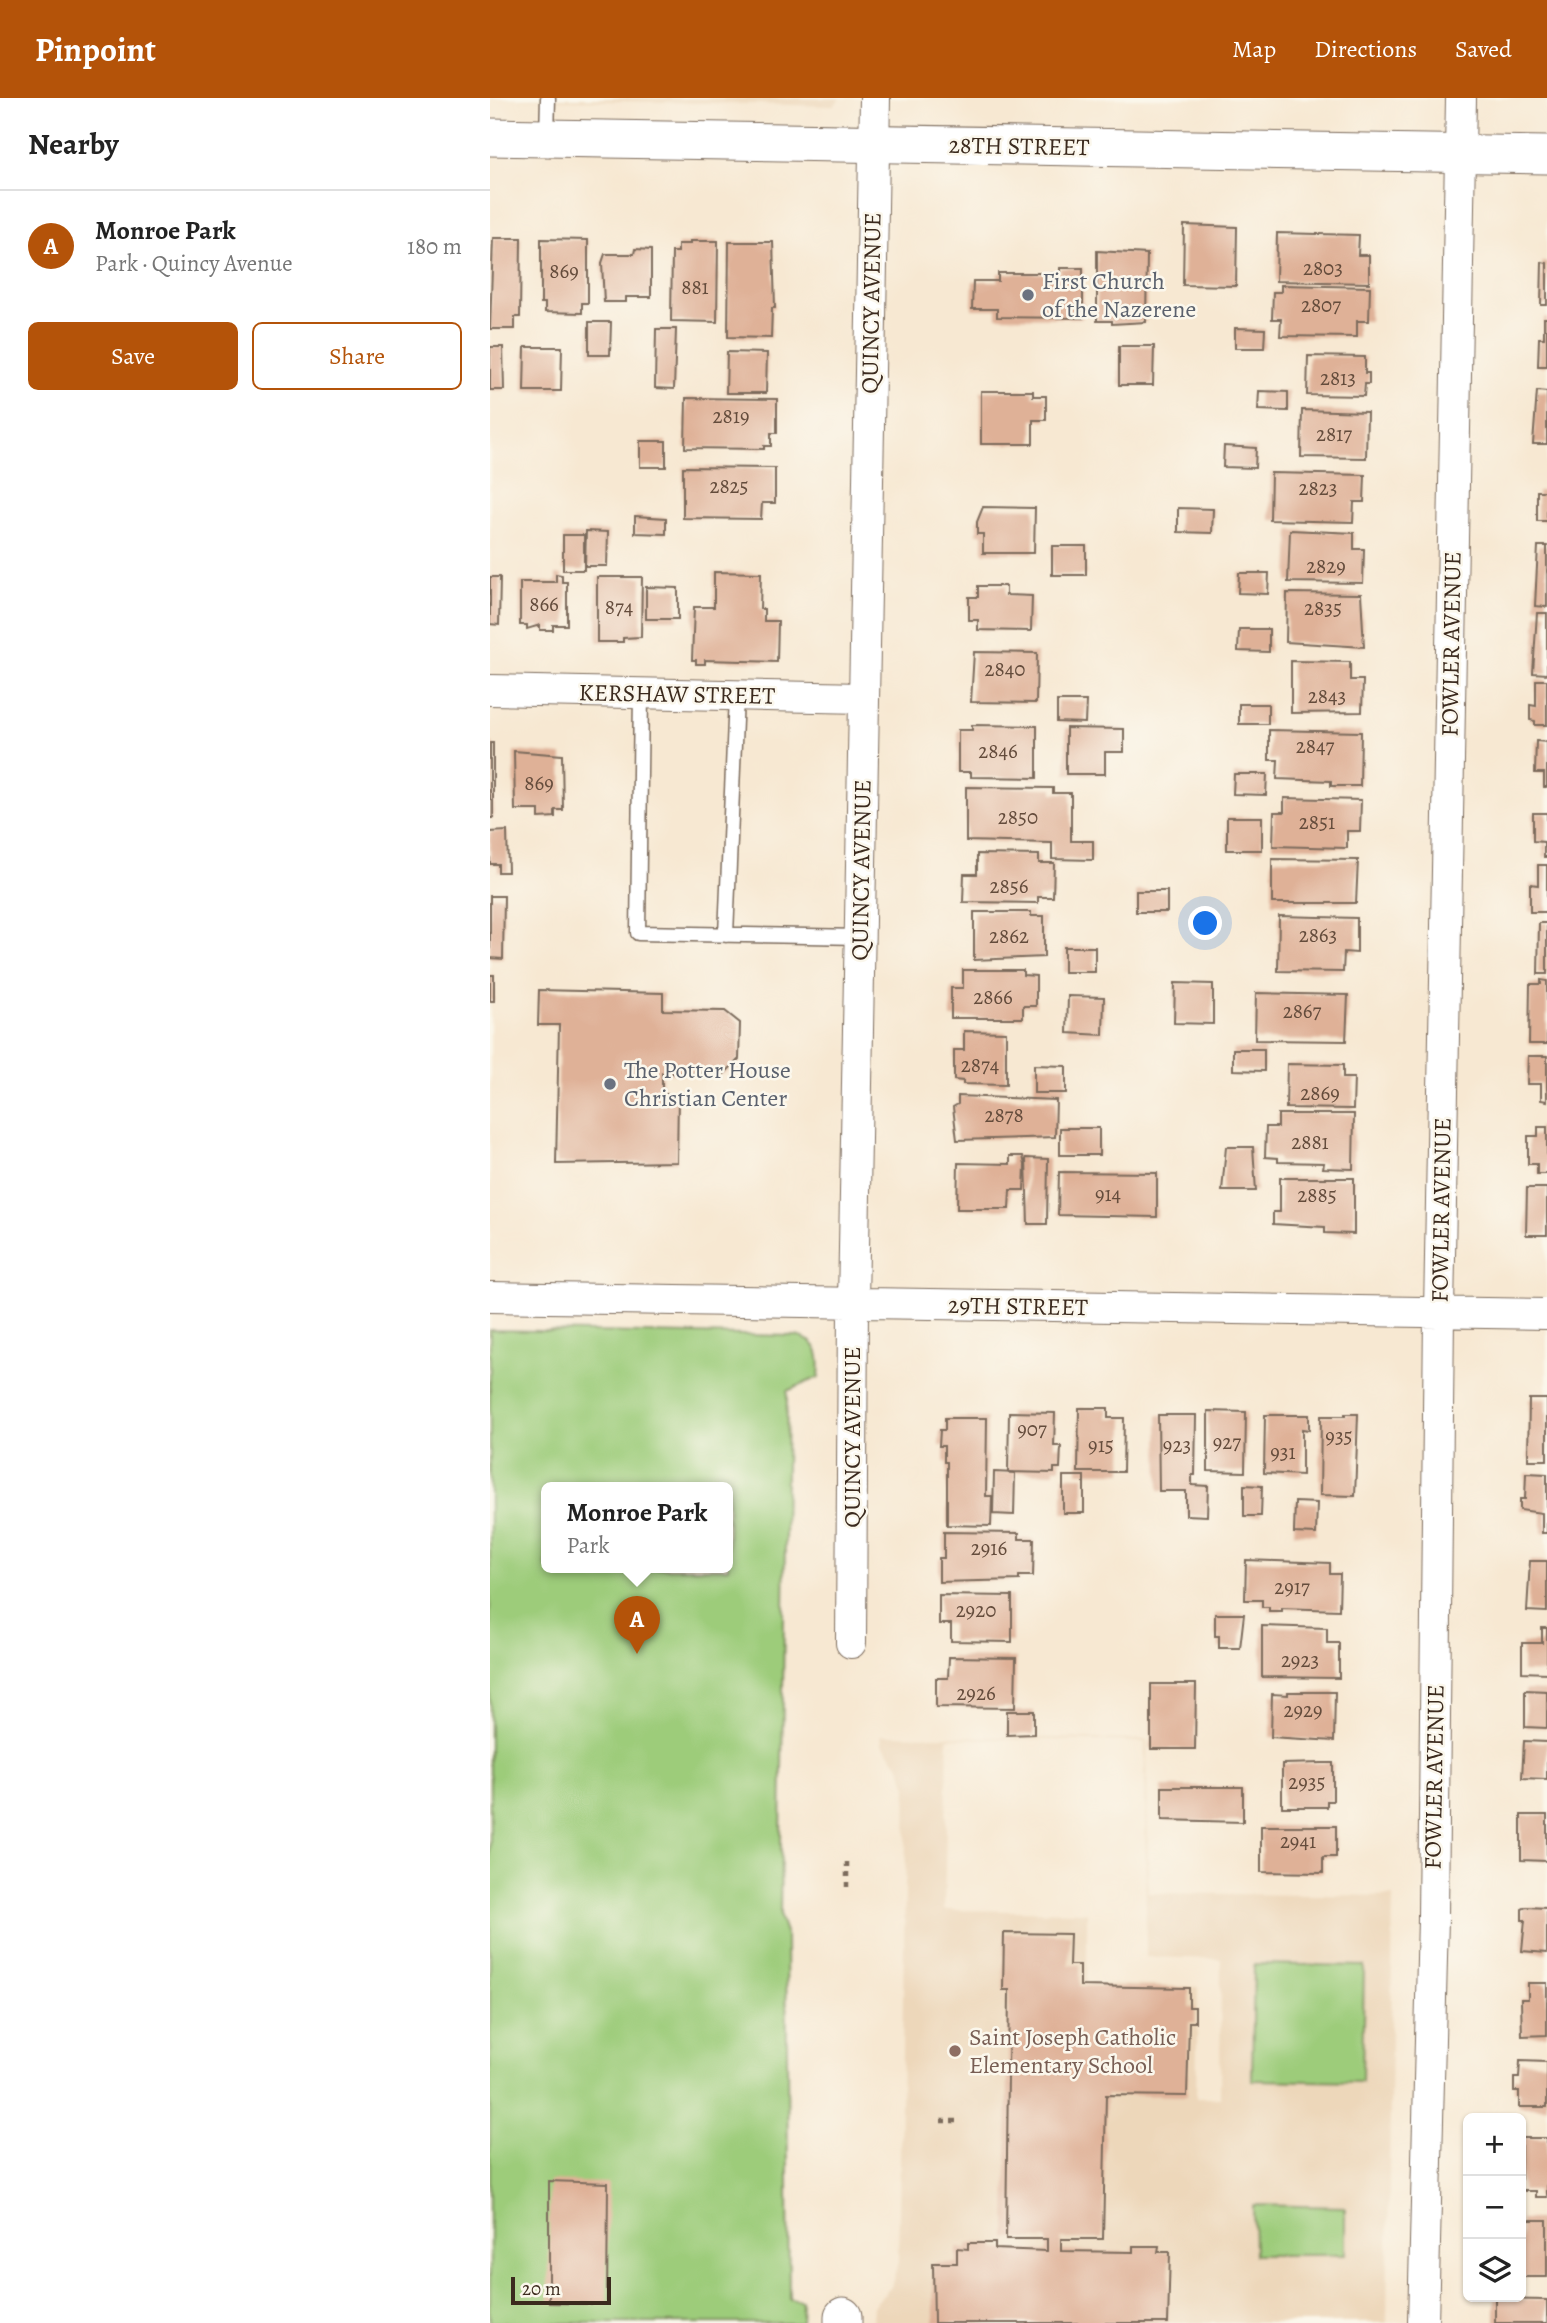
<!DOCTYPE html>
<meta charset="utf-8">
<style>
:root{--surface:#fff;--page:#f6f6f6;--text:#222;--muted:#767676;--line:#e0e0e0;--accent:#b45309}
body{margin:0;font-family:Alegreya,serif;background:var(--page);color:var(--text)}
.controls{position:absolute;right:21px;bottom:21px;display:grid;overflow:hidden;border-radius:10px;box-shadow:0 2px 5px #0004}
.controls button{width:63px;height:63px;display:grid;place-items:center;padding:0;border:0;border-bottom:2px solid var(--line);background:var(--surface);color:var(--text);font:35px sans-serif}
.scale{position:absolute;left:21px;bottom:18px;width:100px;box-sizing:border-box;padding-left:7px;border:4px solid #3b2a1e;border-top:0;font-size:19px;line-height:24px;white-space:nowrap;color:#3b2a1e;-webkit-text-stroke:5px #fbf7ec;paint-order:stroke}
.you{position:absolute;left:716px;top:826px;width:24px;height:24px;margin:-18px;border:5px solid #fff;border-radius:50%;background:#1a73e8;box-shadow:0 0 0 10px #1a73e833}
.badge{display:grid;place-items:center;width:46px;height:46px;border-radius:50%;background:var(--accent);color:#fff;font-size:23px;font-weight:700}
.pin{position:absolute;translate:-50% -58px;filter:drop-shadow(0 2px 4px #0008)}
.pin::after{content:'';position:absolute;top:37px;width:24px;height:21px;background:inherit;clip-path:polygon(0 0,100% 0,50% 100%)}
.popup{position:absolute;left:51px;top:1384px;width:192px;height:91px;box-sizing:border-box;display:grid;place-content:center;border-radius:10px;background:var(--surface);filter:drop-shadow(0 2px 5px #0005);font-size:23px;white-space:nowrap;color:var(--muted)}
.popup b{font-size:26px;color:var(--text)}
.popup::after{content:'';position:absolute;left:50%;top:100%;margin-left:-14px;border:14px solid transparent;border-top-color:var(--surface)}
.list{margin:0;padding:0;list-style:none}
h2{display:flex;justify-content:space-between;align-items:center;height:91px;margin:0;padding:0 28px;font-size:30px}
h2 small{font-size:23px;font-weight:400;color:var(--muted)}
.list li{display:grid;grid-template-columns:46px 1fr auto;gap:21px;align-items:center;box-sizing:border-box;height:112px;padding:0 28px;border-top:2px solid var(--line)}
.list b{display:block;font-size:26px;white-space:nowrap}
.list p{margin:0;font-size:23px;white-space:nowrap;color:var(--muted)}
.list em{font-size:23px;font-style:normal;color:var(--muted)}
.actions{display:flex;gap:14px;padding:21px 28px}
.actions a{flex:1;padding:16px 0;border:2px solid var(--accent);border-radius:10px;text-align:center;font-size:24px;color:var(--accent)}
.actions .main{background:var(--accent);color:#fff}
.icon{flex:none;width:38px;height:38px;fill:none;stroke:currentColor;stroke-width:2;stroke-linecap:round;stroke-linejoin:round}
.map{position:relative;flex:none;width:1057px;height:2225px;overflow:hidden}
header{display:flex;align-items:center;gap:42px;box-sizing:border-box;height:98px;padding:0 35px;background:var(--accent);color:#fff}
header strong{font-size:33px}
nav{display:flex;gap:38px;margin-inline-start:auto;font-size:24px}
main{display:flex}
aside{flex:1;background:var(--surface)}
.map>svg:first-child{display:block}
.built{fill:#edd7ba;fill-rule:evenodd}
.green{fill:#9dcc7a;stroke:#6c7b4c;stroke-width:2;fill-rule:evenodd}
.building{fill:#dfb197}
.lines{fill:none;stroke-linecap:round;stroke-linejoin:round}
.service-casing{stroke:#7d6c5d;stroke-width:17}
.minor-casing{stroke:#7d6c5d;stroke-width:32}
.tertiary-casing{stroke:#7d6c5d;stroke-width:39}
.path{stroke:#7d6c5d;stroke-width:4.5;stroke-dasharray:5 5;stroke-linecap:butt}
.service{stroke:#fff;stroke-width:14}
.minor{stroke:#fff;stroke-width:30}
.tertiary{stroke:#fff;stroke-width:37}
.worship-dot{fill:#6b7280;stroke:#fbf7ec;stroke-width:2.5}
.education-dot{fill:#8d6e63;stroke:#fbf7ec;stroke-width:2.5}
.labels{text-anchor:middle;stroke-width:5;stroke-linejoin:round;paint-order:stroke}
.number-label{font-size:21px;fill:#644c3c}
.street-label{font-size:24px;fill:#3b2a1e;stroke:#fbf7ec}
.worship-label{font-size:24px;fill:#5b616d;stroke:#fbf7ec;text-anchor:start}
.education-label{font-size:24px;fill:#785e54;stroke:#fbf7ec;text-anchor:start}
</style>
<header>
<strong>Pinpoint</strong>
<nav><a>Map</a><a>Directions</a><a>Saved</a></nav>
</header>
<main>
<aside>
<h2>Nearby<small></small></h2>
<ul class="list">
<li><span class="badge">A</span><div><b>Monroe Park</b><p>Park · Quincy Avenue</p></div><em>180 m</em></li>
</ul>
<div class="actions"><a class="main">Save</a><a>Share</a></div>
</aside>
<div class="map">
<svg width="1057" height="2225" viewBox="0 0 1057 2225">
<rect width="100%" height="100%" fill="#fbf7ec"/>
<filter id="ink" filterUnits="userSpaceOnUse"><feTurbulence type="fractalNoise" baseFrequency=".0143" numOctaves="2"/><feDisplacementMap in="SourceGraphic" scale="14" xChannelSelector="R" yChannelSelector="G"/><feConvolveMatrix kernelMatrix="1 2 1 2 8 2 1 2 1" color-interpolation-filters="sRGB"/></filter>
<filter id="wash" filterUnits="userSpaceOnUse"><feTurbulence type="fractalNoise" baseFrequency=".00686" numOctaves="4" result="noise"/><feDisplacementMap in="SourceGraphic" scale="28" xChannelSelector="R" yChannelSelector="G"/><feGaussianBlur stdDeviation="1.57" result="paint"/><feColorMatrix in="noise" values="0 0 0 0 0 0 0 0 0 0 0 0 0 0 0 0 0 1.4 0 .05"/><feComposite in="paint" operator="in"/></filter>
<g filter="url(#wash)">
<rect width="100%" height="100%" fill="#f7e8d2"/>
<path class="built" d="M0 0H350L344 8Z
M391 1637 657 1642 658 1795 903 1798 897 2225H678L668 2148H643V2154L571 2153V2141L616 1997 697 1998 699 1924H705V1909H699V1890L590 1888V1867H579V1836L514 1835 513 1892H519L557 2153 505 2151V2145H478V2151H467V2165L444 2166V2225H382L383 2208 401 2189 408 2165 417 1689 410 1668 392 1646ZM458 1640 655 1644 656 1859 731 1861 730 2000H706L708 1889 597 1886V1814L454 1812Z"/>
<path class="green" d="M0 1232 307 1238C330 1243 331 1259 329 1279L297 1293 290 1820 296 1837 299 2201 312 2203 311 2225H0ZM56 1390H238V1470H56Z
M764 1866 874 1868 872 1984 762 1982Z
M763 2107 855 2109V2157H764Z"/>
<g id="blocks">
<path class="building" d="M694 127 747 129 746 188 693 187Z
M787 135 869 137 868 157H879V185L786 183Z
M3 140H31L30 219H25V231H0Z
M51 141 98 142V205H92V215L55 214V205H51Z
M200 143H228L227 224 181 223 182 154H188V146H200Z
M239 144H283L285 210H282L281 240 238 239Z
M145 151 161 152V199H136V204H114L112 165 115 156H144Z
M607 153 657 156 656 224 622 226V223H607Z
M1052 164 1057 165V207H1051Z
M570 170H593V220L507 219V211H482L483 183H508V175H570Z
M791 187 880 189 879 223H867V239L790 238 791 221H782L783 194H791Z
M1054 220H1057V268H1048L1049 240H1054Z
M99 224H121L120 257H99Z
M745 230 775 231 774 250H745Z
M166 231H186L184 291 165 290Z
M629 248H664L663 287H629Z
M0 249H13L14 292H0Z
M35 249H72L71 293H34Z
M237 254 277 255 276 295H236Z
M818 258 875 259V275H879V286H875L874 298 817 297Z
M491 293H543V298H556V322H543V346H491Z
M769 293 798 294V313L768 312Z
M1047 293 1057 294V346H1043Z
M196 300 287 301V335H281V348H274V351L195 350Z
M812 312 877 314 876 360 811 359Z
M150 343H176V369H150Z
M734 348 766 350 765 370 733 369Z
M193 369 285 370V405H272L271 421 193 420Z
M781 375 875 377 874 404H864L863 424 780 422Z
M1047 393H1057V423H1047Z
M493 409 545 410 544 455H493V436H487V424Z
M688 410 723 411 722 435 688 434Z
M145 418 176 420V436L145 435Z
M800 432 864 435V451H874L873 485 798 484Z
M96 433 118 434 117 468H95Z
M73 437H94V472H73Z
M562 448H596V477H562Z
M1048 448H1057V509L1045 508Z
M224 474 271 475 270 511H274V523H288L287 564 215 562V566H206V562H202L204 509H224Z
M749 475H779L778 496 748 495Z
M66 476 72 477V484H77V527H63V532H50V527L37 531V527H30V484H66Z
M0 479H10L9 527 0 526Z
M107 479H152L151 539 133 540V544H107Z
M488 488H516V497L542 498 541 533 488 532V522H479V499H488Z
M156 489 188 490V521H156Z
M797 495 871 496 874 549 796 544Z
M1047 515H1057V576L1043 575Z
M749 531H779V554L748 553Z
M484 554 547 555 546 605 481 604Z
M801 563 860 564V582H873L872 614 801 615Z
M1046 582H1057V627H1045V623L1040 622V607L1046 608Z
M567 603H596L595 625 567 624Z
M749 606H778V626H749Z
M482 627 547 628V680L481 679V674H468V632H482Z
M576 630 634 631V654H615V676H576Z
M779 632 871 634 870 688H841V683L787 681 788 662H779Z
M1046 643 1057 644V689H1054V675H1045Z
M0 645H3V720H0Z
M24 653 72 657 73 712H65V719L49 720V712H25Z
M744 676H777L776 697 743 696Z
M476 689 563 690V695H581V743H603V762L562 761V745L476 743Z
M794 700 871 702 870 733H857V750L783 748 784 714H794Z
M1043 715H1057V759H1054V744L1043 743Z
M737 719H772V752H737Z
M17 733 18 774H8V766H0V734Z
M487 756 549 757V765H564L563 799H548V805L473 804 474 776H487Z
M782 761 868 762 866 805H782Z
M1048 767H1057V814H1040V786L1048 787Z
M646 793H677V814H646Z
M0 798H14L13 861 0 860Z
M484 814H541V818H554V859L484 862Z
M789 818 867 820V855L854 854 853 874 788 873Z
M1049 825H1057V876H1048Z
M574 849H605V874H574Z
M473 872H533V877L546 878V908H533V920H461V890H473Z
M0 877H4V903H0Z
M1051 882 1057 883V946H1039L1040 886H1051Z
M685 885 723 886V926L684 925Z
M49 892 173 895V912L235 913 250 925 249 961 234 976 172 975V996H188L187 1064 66 1066 69 927H48Z
M766 895 858 897 856 943 765 942Z
M578 898 614 899 613 937 577 935Z
M474 933 516 934V987L473 986V983L464 982V952H474Z
M743 951H774V973L743 972Z
M1038 958H1057V1003L1051 1002V986H1037Z
M797 966 853 967V980H864L863 1011 796 1010Z
M544 967 576 968V995H544Z
M468 998 566 1002 565 1039 467 1042 463 1009 468 1006Z
M788 1016H864L863 1071 833 1070 834 1065 788 1064V1060L775 1059 776 1029H788Z
M1048 1029H1057V1076H1047V1066H1038V1038H1048Z
M570 1030H609V1057H570Z
M736 1049H763L766 1093H732Z
M520 1058H533L535 1067 534 1092H520L519 1111H467L468 1065 520 1066Z
M536 1060 558 1061 557 1126H538Z
M569 1074 667 1075V1119L568 1117Z
M790 1080H864V1136L835 1135V1129L783 1126V1114H790Z
M1037 1090H1057V1137H1036Z
M1039 1301H1057V1362H1038Z
M589 1310H618V1320H634L633 1374H588Z
M718 1313 756 1314 755 1374 718 1373Z
M519 1314 565 1315 564 1348H571L570 1370H564V1375L518 1374Z
M855 1316H868L865 1398 830 1397 831 1318H855Z
M668 1317H706L705 1377H702V1387L718 1388 717 1418 696 1417V1393H669Z
M775 1317H819V1332L812 1331V1377L774 1375Z
M455 1320H497L496 1398H502L501 1428 457 1427V1364H454V1348H449L450 1332H455Z
M504 1374 525 1375 524 1417 503 1416Z
M1036 1375 1057 1376V1435H1052V1415L1030 1412V1401H1035Z
M573 1378H594V1415H573Z
M754 1387 772 1388 771 1418H754Z
M805 1404 827 1405 826 1436 804 1435Z
M454 1434 529 1435V1441H544L543 1478H529V1482L449 1484V1460H454Z
M756 1462 840 1465V1476H850L849 1512 792 1510V1513H779V1509H772V1502H755Z
M1040 1463H1057V1514L1037 1513Z
M449 1497 522 1498V1544L461 1543V1526H449Z
M725 1516H754L750 1550H729V1538H725Z
M772 1528 837 1530V1545H849V1580L772 1579Z
M1052 1530H1057V1575L1032 1574V1545H1052Z
M459 1559 526 1560 525 1610 446 1609V1580H458Z
M661 1586H706L705 1651H661Z
M1035 1592 1057 1593V1630L1035 1629Z
M798 1594H845L844 1643 781 1639 782 1596 798 1597Z
M517 1613H544V1636L517 1637Z
M1034 1643 1057 1644V1681L1032 1680Z
M833 1665H843V1703H837V1709H792V1666Z
M672 1689H753V1724L672 1722Z
M1031 1717H1057V1763L1031 1762Z
M771 1728H846V1759H833V1775L771 1774Z
M1036 1809 1057 1810V1855L1032 1853 1035 1822H1032V1811Z
M514 1835 580 1836 579 1867H590V1888L699 1890V1909H705V1924H699L697 1998 616 1997 613 2141H571V2153L643 2154V2148H669L668 2154H680L678 2225H444L443 2165H467V2150L478 2151V2145H505V2151L557 2153V2141H516L519 1892H513Z
M1038 1885H1057V1937L1032 1938 1031 1901H1038Z
M1030 1963 1057 1964V2009H1029V1993H1024V1980H1029Z
M1031 2040H1057V2099H1046V2093H1031Z
M59 2083 118 2085 117 2206 59 2205Z
M1031 2122H1057V2179H1031Z
M1005 2201 1057 2202V2225H1005Z"/>
</g>
</g>
<g filter="url(#ink)">
<use href="#blocks" fill-opacity="0" stroke="#7d6c5d" stroke-width="2"/>
<g class="lines">
<g class="service-casing">
<path id="service" d="M57 39 58 0
M151 595 148 835 370 839
M236 837 246 598"/>
</g>
<g class="minor-casing">
<path id="minor" d="M0 592 374 600
M0 1199 1057 1216
M361 1545 363 1205 385 0
M933 2225 943 1820 949 1214 971 0"/>
</g>
<g class="tertiary-casing">
<path id="tertiary" d="M0 39 1057 57
M353 2218V2225"/>
</g>
<path class="path" d="M357 1764V1790
M451 2023H469"/>
<use href="#service" class="service"/>
<use href="#minor" class="minor"/>
<use href="#tertiary" class="tertiary"/>
</g>
</g>
<g class="worship-dot">
<circle cx="538" cy="197" r="7"/>
<circle cx="120" cy="986" r="7"/>
</g>
<circle class="education-dot" cx="465" cy="1953" r="7"/>
<g class="labels">
<g class="number-label">
<text x="833" y="177">2803</text>
<text x="74" y="180">869</text>
<text x="205" y="196">881</text>
<text x="831" y="214">2807</text>
<text x="848" y="287">2813</text>
<text x="241" y="325">2819</text>
<text x="844" y="343">2817</text>
<text x="239" y="395">2825</text>
<text x="828" y="397">2823</text>
<text x="836" y="475">2829</text>
<text x="54" y="513">866</text>
<text x="129" y="516">874</text>
<text x="833" y="517">2835</text>
<text x="515" y="578">2840</text>
<text x="837" y="605">2843</text>
<text x="825" y="655">2847</text>
<text x="508" y="660">2846</text>
<text x="49" y="692">869</text>
<text x="528" y="726">2850</text>
<text x="827" y="731">2851</text>
<text x="519" y="795">2856</text>
<text x="828" y="844">2863</text>
<text x="519" y="845">2862</text>
<text x="503" y="906">2866</text>
<text x="812" y="920">2867</text>
<text x="490" y="974">2874</text>
<text x="830" y="1002">2869</text>
<text x="514" y="1024">2878</text>
<text x="820" y="1051">2881</text>
<text x="618" y="1103">914</text>
<text x="827" y="1104">2885</text>
<text x="542" y="1338">907</text>
<text x="849" y="1345">935</text>
<text x="737" y="1351">927</text>
<text x="611" y="1354">915</text>
<text x="687" y="1354">923</text>
<text x="793" y="1361">931</text>
<text x="499" y="1457">2916</text>
<text x="802" y="1496">2917</text>
<text x="486" y="1519">2920</text>
<text x="810" y="1569">2923</text>
<text x="486" y="1602">2926</text>
<text x="813" y="1619">2929</text>
<text x="817" y="1691">2935</text>
<text x="808" y="1750">2941</text>
</g>
<g class="street-label">
<text transform="translate(529 48) rotate(1)" y="8">28TH STREET</text>
<text transform="translate(381 205) rotate(-89)" y="8">QUINCY AVENUE</text>
<text transform="translate(961 546) rotate(-89)" y="8">FOWLER AVENUE</text>
<text transform="translate(187 596) rotate(1)" y="8">KERSHAW STREET</text>
<text transform="translate(371 772) rotate(-89)" y="8">QUINCY AVENUE</text>
<text transform="translate(951 1112) rotate(-89)" y="8">FOWLER AVENUE</text>
<text transform="translate(528 1208) rotate(1)" y="8">29TH STREET</text>
<text transform="translate(362 1339) rotate(-90)" y="8">QUINCY AVENUE</text>
<text transform="translate(944 1679) rotate(-89)" y="8">FOWLER AVENUE</text>
</g>
<g class="worship-label">
<text x="552" y="191">First Church<tspan x="552" dy="28">of the Nazerene</tspan></text>
<text x="134" y="980">The Potter House<tspan x="134" dy="28">Christian Center</tspan></text>
</g>
<g class="education-label">
<text x="479" y="1947">Saint Joseph Catholic<tspan x="479" dy="28">Elementary School</tspan></text>
</g>
</g>
</svg>
<div class="controls">
<button>+</button>
<button>−</button>
<button><svg class="icon" aria-label="layers" viewBox="0 0 24 24"><path d="M12 4l9 5-9 5-9-5zM3 14l9 5 9-5"/></svg></button>
</div>
<div class="scale">20 m</div>
<div class="you"></div>
<div class="pin badge" style="left:147px;top:1556px">A</div>
<div class="popup"><b>Monroe Park</b>Park</div>
</div>
</main>
